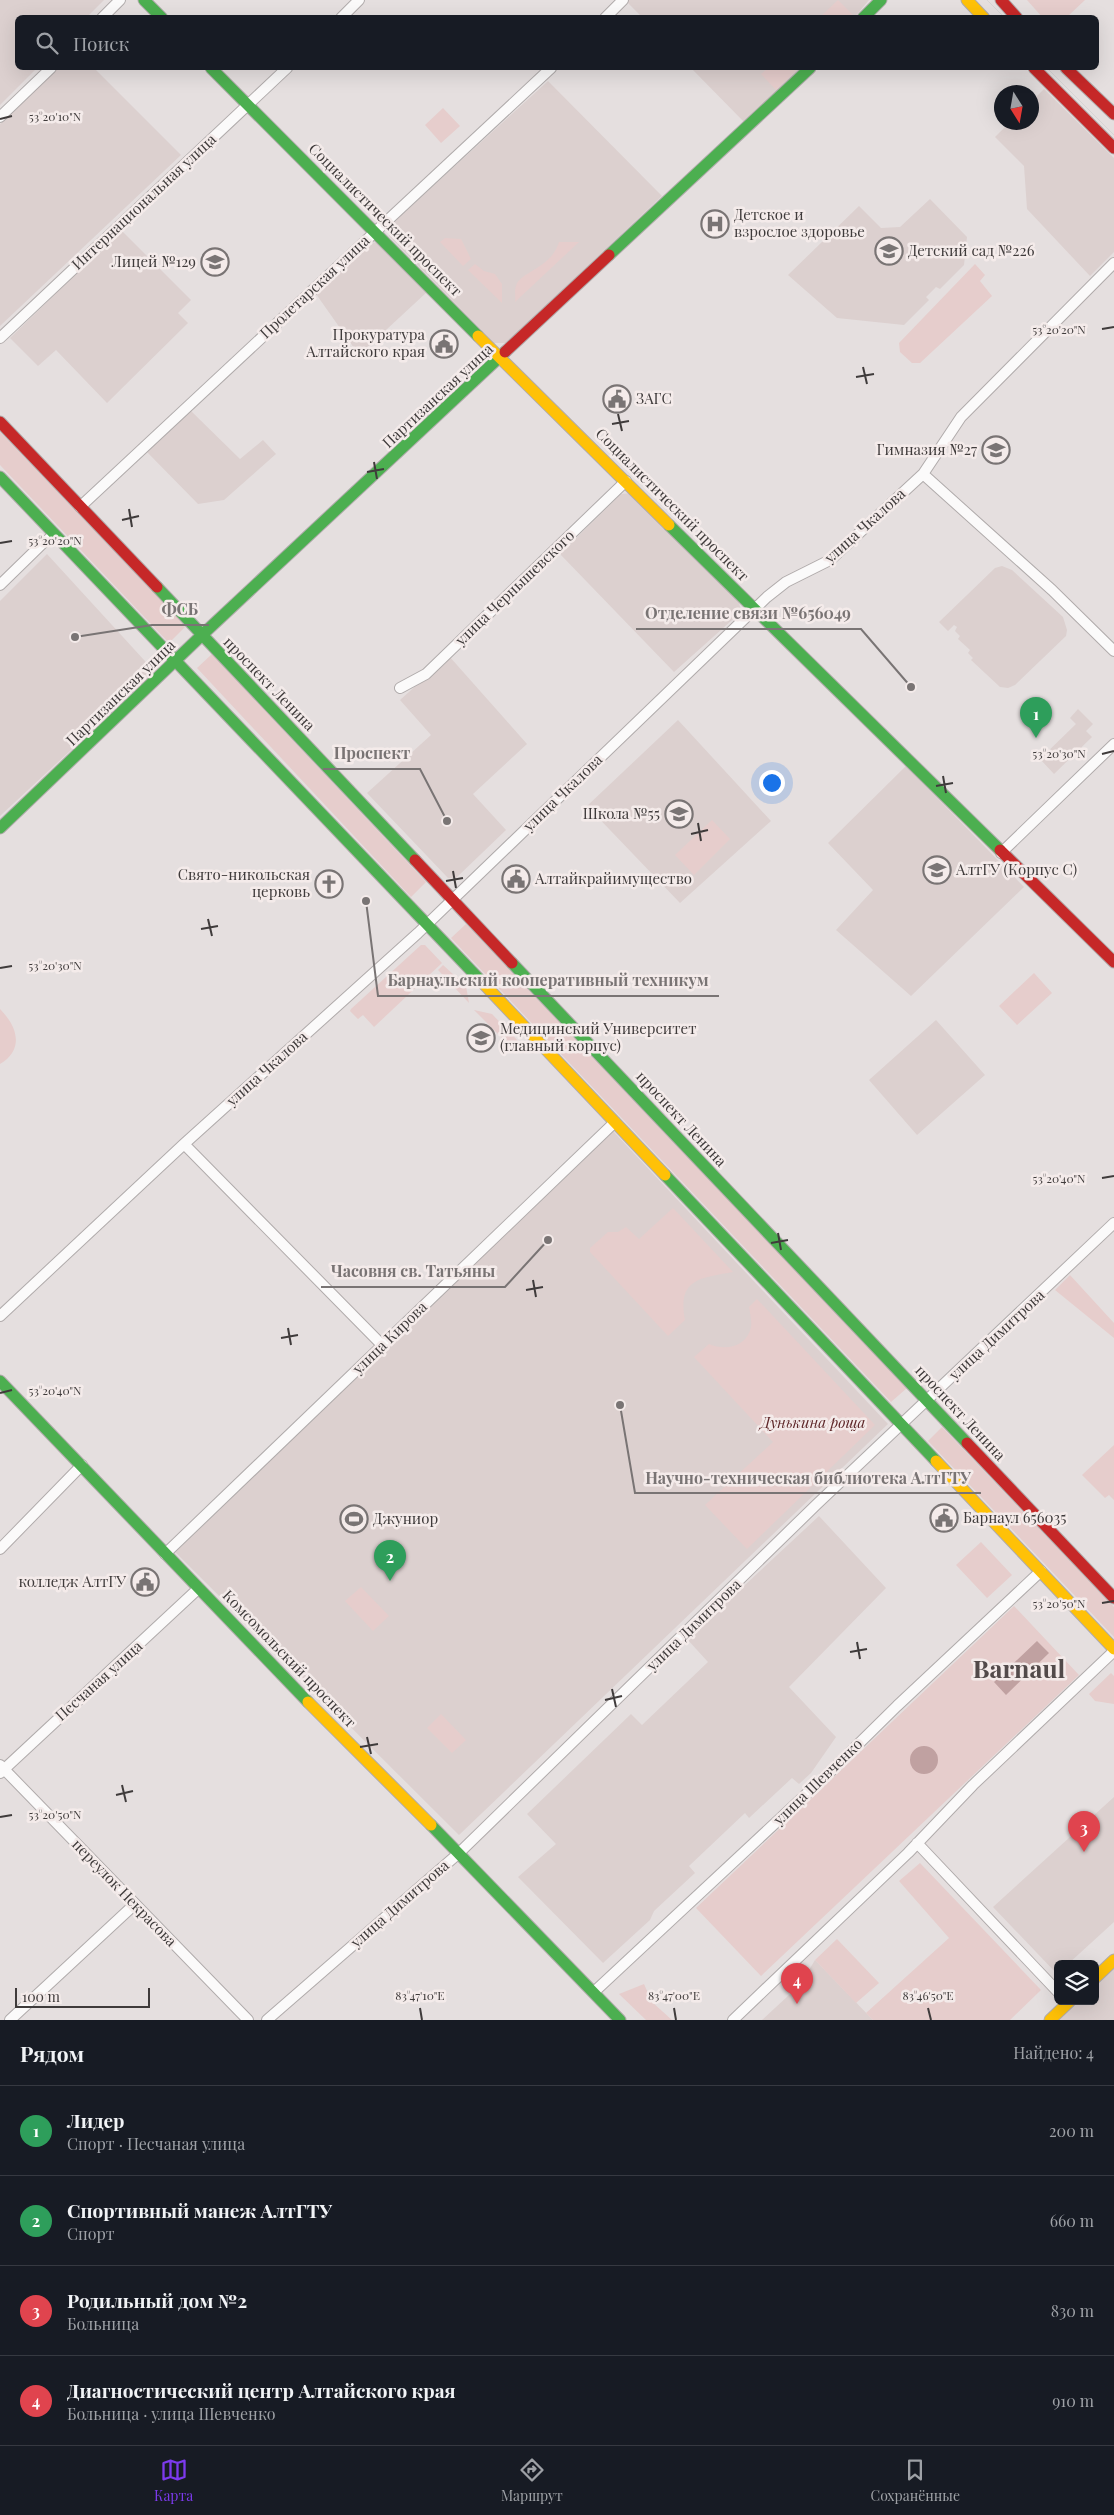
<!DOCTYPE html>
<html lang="ru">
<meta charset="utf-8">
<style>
:root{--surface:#171b24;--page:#242831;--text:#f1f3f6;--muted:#9ea1a6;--line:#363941;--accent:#7c3aed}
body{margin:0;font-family:"Playfair Display",serif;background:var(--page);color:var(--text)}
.controls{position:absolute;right:15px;bottom:15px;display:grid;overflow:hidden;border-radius:8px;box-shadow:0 5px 20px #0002}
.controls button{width:45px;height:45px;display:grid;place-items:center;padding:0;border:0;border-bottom:1px solid var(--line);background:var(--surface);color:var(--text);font:25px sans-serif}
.compass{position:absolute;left:994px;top:85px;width:45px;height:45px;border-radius:50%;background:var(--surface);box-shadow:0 5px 20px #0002;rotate:169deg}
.scale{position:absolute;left:15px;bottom:12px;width:135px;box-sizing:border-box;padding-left:5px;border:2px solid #3f3b3b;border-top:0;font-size:14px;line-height:18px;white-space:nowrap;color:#3f3b3b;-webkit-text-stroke:4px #f4ebea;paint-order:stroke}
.you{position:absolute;left:771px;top:782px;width:18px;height:18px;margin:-12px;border:4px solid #fff;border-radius:50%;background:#1a73e8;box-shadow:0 0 0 8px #1a73e833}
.badge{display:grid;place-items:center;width:32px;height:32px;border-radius:50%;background:var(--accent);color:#fff;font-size:16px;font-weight:700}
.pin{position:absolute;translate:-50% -41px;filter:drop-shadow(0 1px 2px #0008)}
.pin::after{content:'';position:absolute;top:26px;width:18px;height:15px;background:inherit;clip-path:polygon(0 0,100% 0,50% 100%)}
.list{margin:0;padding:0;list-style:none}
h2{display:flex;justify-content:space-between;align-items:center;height:65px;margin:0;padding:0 20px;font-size:21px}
h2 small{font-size:16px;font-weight:400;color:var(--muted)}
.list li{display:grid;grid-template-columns:32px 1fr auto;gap:15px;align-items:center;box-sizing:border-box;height:90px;padding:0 20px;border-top:1px solid var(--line)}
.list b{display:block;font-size:19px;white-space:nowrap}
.list p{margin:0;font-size:16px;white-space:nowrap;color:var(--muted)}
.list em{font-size:16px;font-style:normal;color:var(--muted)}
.icon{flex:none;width:28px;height:28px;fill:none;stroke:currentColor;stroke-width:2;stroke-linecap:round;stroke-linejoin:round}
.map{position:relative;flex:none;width:1114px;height:2020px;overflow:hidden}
.search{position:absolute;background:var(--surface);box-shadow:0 5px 20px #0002;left:15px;right:15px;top:15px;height:55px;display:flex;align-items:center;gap:12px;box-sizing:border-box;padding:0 18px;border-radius:8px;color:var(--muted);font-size:19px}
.sheet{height:425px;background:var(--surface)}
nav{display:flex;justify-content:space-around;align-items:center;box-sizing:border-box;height:70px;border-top:1px solid var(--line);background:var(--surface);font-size:14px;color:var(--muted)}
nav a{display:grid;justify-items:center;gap:2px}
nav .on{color:var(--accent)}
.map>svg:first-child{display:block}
.built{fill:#dcd0cf}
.green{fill:#e6cdcc}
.water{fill:#c0a1a1}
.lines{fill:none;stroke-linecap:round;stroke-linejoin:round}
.street-casing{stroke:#b0abab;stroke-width:12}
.fast-casing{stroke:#b0abab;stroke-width:13}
.slow-casing{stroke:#b0abab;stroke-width:13}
.jam-casing{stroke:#b0abab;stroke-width:13}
.street{stroke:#fbfafa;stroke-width:10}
.fast{stroke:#4caf50;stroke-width:11}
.slow{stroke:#ffc107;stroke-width:11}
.jam{stroke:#c62828;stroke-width:11}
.tram{stroke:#d6d4d4;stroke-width:1}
.ticks{fill:none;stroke:#3f3b3b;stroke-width:2}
.labels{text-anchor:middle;stroke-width:5;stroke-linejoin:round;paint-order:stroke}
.street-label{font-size:15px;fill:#3f3b3b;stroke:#f4ebea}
.poi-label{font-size:15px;fill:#3f3b3b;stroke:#f4ebea;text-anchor:start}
.park-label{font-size:15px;font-style:italic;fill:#5e2729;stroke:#f4ebea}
.town-label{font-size:25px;font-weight:bold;fill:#524a4a;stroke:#f4ebea}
.ticks-label{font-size:12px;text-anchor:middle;fill:#3f3b3b;stroke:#f4ebea;stroke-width:5;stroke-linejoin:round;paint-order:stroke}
.leader{fill:none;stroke:#797474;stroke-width:2}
.callout-dot{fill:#797474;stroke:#f4ebea;stroke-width:2}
.callout-label{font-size:16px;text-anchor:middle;font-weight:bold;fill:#797474;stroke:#f4ebea;stroke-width:5;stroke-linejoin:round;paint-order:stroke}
</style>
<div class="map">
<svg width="1114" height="2020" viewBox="0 0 1114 2020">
<rect width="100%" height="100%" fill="#e5dfdf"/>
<path class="built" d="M0 0H104L87 17 18 18V68H37L0 105Z
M629 0H869L854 18 642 17 627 2Z
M57 68H94L181 155 0 326V124Z
M691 68H801L744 122Z
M548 81 662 196 506 343H494L389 236V226Z
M1044 89 1114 158V252L1090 276 1027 209 1024 166 995 137 1009 123 1032 122V101Z
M930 199 967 237 964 265 940 289 936 287 926 297 929 300 904 325 837 318 788 275 859 206 881 228 900 227Z
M121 230 191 300 178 313 188 323 107 403 56 350 38 366 10 338Z
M369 242 378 243 427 292 359 355 316 294Z
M190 410 240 459 263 440 276 454 224 500 198 504 146 451Z
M632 493 739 602 741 612 674 672 560 554 621 494Z
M47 554 155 672 0 816V601Z
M1002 566 1012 570 1063 617 1067 630 1066 636 1015 685 1008 688 1000 687 971 660 973 658 968 653 970 650 958 639 960 636 955 631 957 627 954 625 948 631 939 622 995 568Z
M449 656 527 744 473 794 506 830 456 878H448L367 793 431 735 400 700Z
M1078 709 1093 724 1086 731 1092 737 1054 774 1040 759 1076 724 1070 718Z
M678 720 771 821 680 903 587 806Z
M906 766 1024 887 911 996 836 930 873 890 828 843Z
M936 1020 985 1075 917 1135 869 1080Z
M612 1130 888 1424 459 1835 175 1552Z
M819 1516 886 1588 789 1687 836 1737 811 1773 799 1784 792 1778 749 1818 745 1813 689 1866 695 1873 654 1911 650 1920 603 1963 518 1877 556 1844 527 1814 631 1714 642 1725 708 1662 687 1639Z
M1114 1797V1922L1068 1964H1058L1057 1974 993 1907Z
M815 1960 873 2020H762L789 1995 797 1990Z
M1114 1967V2020H1058L1078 2001H1095V1985Z"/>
<path class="green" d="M838 0 853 15 851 17H820Z
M1027 0H1085L1067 17 1043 18Z
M768 68H799L776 90 761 74Z
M443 108 460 126 441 143 425 125Z
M445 238 461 239 471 259 463 266 440 242Z
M559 242H579L515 302C516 298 514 291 516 286 519 272 551 269 559 242Z
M475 264 484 271 495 274 502 284V303L468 270Z
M975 264 985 275 980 281 992 296 920 363H912L900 352 899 343Z
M0 432 186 626 169 643 0 465Z
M212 654 426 882 411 897 197 668Z
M712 820 730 839 694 875 675 855Z
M466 924 907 1388 891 1402 451 938Z
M421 945H425L442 963 374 1027 363 1015 358 1019 350 1011 351 1009Z
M443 965 466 986 469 1003 438 970Z
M1034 973 1052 993 1017 1025 999 1006Z
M0 1009C17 1026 25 1049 0 1064Z
M474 1010 492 1014 518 1041 512 1048Z
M673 1208 733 1272C700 1278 677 1279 685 1320L668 1336 590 1252V1248L608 1232H618L626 1227 639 1239Z
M1070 1275 1114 1323V1338L1055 1290Z
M757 1299 875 1425 747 1549 705 1505 773 1442 694 1357 709 1344C726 1351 747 1347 751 1327 752 1321 750 1313 749 1307Z
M942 1427 1114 1607V1637L928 1441Z
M1114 1445V1500L1109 1495 1105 1498 1082 1475Z
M981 1542 1012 1575 987 1598 956 1565Z
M361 1587 389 1616 373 1631 345 1601Z
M1014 1606 1079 1675 761 1976 696 1908Z
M1111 1673 1114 1676V1704L1095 1701 1089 1694Z
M441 1714 466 1740 452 1753 427 1728Z
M920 1863 1041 1990 1010 2020H873L866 2013 949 1938 899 1881Z
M837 1939 879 1983 856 2003 815 1960Z
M644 1984 652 2002 672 2020H646L619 1994Z"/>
<path class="water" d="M1037 1641 1049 1653 1006 1695 994 1682Z
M910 1760a14 14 0 1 1 28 0a14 14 0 1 1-28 0Z"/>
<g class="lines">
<g class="street-casing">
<path id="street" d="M102 18 120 0
M341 18 359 0
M605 18 623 0
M0 117 51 68
M0 338 287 68
M923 474 1052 590 1114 651
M80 507 551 68
M0 585 42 544 54 535
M400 688 426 674 626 481
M1001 853 1114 744
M184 1144 383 1346
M0 1316 184 1144 418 933 767 597 786 582 830 560 923 474 961 417 1114 263
M0 1549 82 1465
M165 1554 615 1122
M0 1765 248 2020
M0 1773 199 1588
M917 1843 1058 1992
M594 1992 829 1773 897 1706 1041 1571
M10 2020 135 1904
M267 2020 459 1853 817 1504 1114 1223
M733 2020 908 1853 973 1785 1114 1651"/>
</g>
<g class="fast-casing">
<path id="fast" d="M144 0 162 18
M863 18 881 0
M211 68 478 336
M609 255 810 68
M0 477 482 982
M669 525 1000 850
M157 587 415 860
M0 828 202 635 505 352
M512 963 967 1443
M665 1175 936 1461
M0 1381 308 1702
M431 1825 620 2020"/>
</g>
<g class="slow-casing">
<path id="slow" d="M967 0 984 18
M478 336 669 525
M482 982 665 1175
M936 1461 1114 1649
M308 1702 431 1825
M1095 1978 1114 1960
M1050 2020 1070 2001"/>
</g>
<g class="jam-casing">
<path id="jam" d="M1001 0 1017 18
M1034 68 1114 148
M1066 68 1114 114
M505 352 609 255
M0 422 157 587
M1000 850 1114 962
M415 860 512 963
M967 1443 1114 1598"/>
</g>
<use href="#street" class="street"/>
<use href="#fast" class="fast"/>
<use href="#slow" class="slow"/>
<use href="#jam" class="jam"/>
<path class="tram" d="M987 0 1005 18
M1047 68 1114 135"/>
</g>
<path class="ticks" d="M0 119 12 116M1102 329 1114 327M863 367 867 384M856 377 874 374M618 414 622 431M612 424 629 421M374 462 377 479M367 472 384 469M129 509 132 527M122 520 139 516M0 543 12 541M1102 754 1114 751M943 776 946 793M936 786 953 783M698 823 701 841M691 834 708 830M453 871 456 888M446 881 463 878M208 919 212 936M201 929 218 926M0 968 12 966M1102 1178 1114 1176M778 1233 781 1250M771 1243 788 1240M533 1280 536 1297M526 1290 543 1287M288 1328 291 1345M281 1338 298 1335M0 1393 12 1390M1102 1603 1114 1601M857 1642 860 1659M850 1652 867 1649M612 1689 616 1707M605 1700 622 1696M367 1737 371 1754M360 1747 378 1744M122 1785 126 1802M116 1795 133 1791M0 1817 12 1815M420 2008 422 2020M674 2008 676 2020M928 2008 931 2020"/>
<defs>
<g id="hospital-ring" transform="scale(1.4375)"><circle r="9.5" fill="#f4ebea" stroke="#797474" stroke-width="1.5"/><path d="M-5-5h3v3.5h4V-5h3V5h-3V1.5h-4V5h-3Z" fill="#797474"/></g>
<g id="school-ring" transform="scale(1.4375)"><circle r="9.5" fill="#f4ebea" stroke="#797474" stroke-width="1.5"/><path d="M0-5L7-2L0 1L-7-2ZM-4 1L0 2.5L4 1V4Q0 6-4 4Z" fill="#797474"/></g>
<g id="civic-ring" transform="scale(1.4375)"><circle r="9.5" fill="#f4ebea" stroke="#797474" stroke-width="1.5"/><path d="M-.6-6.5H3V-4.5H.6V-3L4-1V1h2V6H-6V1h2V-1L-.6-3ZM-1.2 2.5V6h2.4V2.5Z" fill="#797474"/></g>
<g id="university-ring" transform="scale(1.4375)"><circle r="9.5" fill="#f4ebea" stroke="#797474" stroke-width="1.5"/><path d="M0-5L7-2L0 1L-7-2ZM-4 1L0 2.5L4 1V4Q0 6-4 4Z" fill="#797474"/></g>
<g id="church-ring" transform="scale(1.4375)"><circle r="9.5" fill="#f4ebea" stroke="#797474" stroke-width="1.5"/><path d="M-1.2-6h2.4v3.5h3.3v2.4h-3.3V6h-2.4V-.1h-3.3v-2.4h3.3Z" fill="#797474"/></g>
<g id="stadium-ring" transform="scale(1.4375)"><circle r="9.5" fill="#f4ebea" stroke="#797474" stroke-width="1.5"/><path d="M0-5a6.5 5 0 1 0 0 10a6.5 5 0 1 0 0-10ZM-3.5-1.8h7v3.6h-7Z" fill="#797474"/></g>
</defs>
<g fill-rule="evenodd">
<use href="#hospital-ring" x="715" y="224"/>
<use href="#school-ring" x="889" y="251"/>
<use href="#school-ring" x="215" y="262"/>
<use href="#civic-ring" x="444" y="344"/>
<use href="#civic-ring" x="617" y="399"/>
<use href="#school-ring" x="996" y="450"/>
<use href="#school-ring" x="679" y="814"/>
<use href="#university-ring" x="937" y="870"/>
<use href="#civic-ring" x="516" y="879"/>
<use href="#church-ring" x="329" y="884"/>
<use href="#university-ring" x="481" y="1038"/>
<use href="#civic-ring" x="944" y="1518"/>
<use href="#stadium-ring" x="354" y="1519"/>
<use href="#civic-ring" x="145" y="1582"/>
</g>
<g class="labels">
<g class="street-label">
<text transform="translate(144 202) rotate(-43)" y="5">Интернациональная улица</text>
<text transform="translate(385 220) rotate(45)" y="5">Социалистический проспект</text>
<text transform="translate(315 287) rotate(-43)" y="5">Пролетарская улица</text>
<text transform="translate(438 396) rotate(-43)" y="5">Партизанская улица</text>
<text transform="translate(672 505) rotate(45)" y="5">Социалистический проспект</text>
<text transform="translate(865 526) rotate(-42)" y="5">улица Чкалова</text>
<text transform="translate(515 588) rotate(-44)" y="5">улица Чернышевского</text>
<text transform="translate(269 684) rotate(46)" y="5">проспект Ленина</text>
<text transform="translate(121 693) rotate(-44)" y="5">Партизанская улица</text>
<text transform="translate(563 793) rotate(-44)" y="5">улица Чкалова</text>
<text transform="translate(267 1069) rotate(-42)" y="5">улица Чкалова</text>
<text transform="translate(681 1119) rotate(47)" y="5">проспект Ленина</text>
<text transform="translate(997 1335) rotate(-43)" y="5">улица Димитрова</text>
<text transform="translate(390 1338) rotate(-44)" y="5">улица Кирова</text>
<text transform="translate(960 1413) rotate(47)" y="5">проспект Ленина</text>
<text transform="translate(694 1625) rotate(-44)" y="5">улица Димитрова</text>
<text transform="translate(289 1659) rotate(46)" y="5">Комсомольский проспект</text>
<text transform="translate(99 1681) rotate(-42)" y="5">Песчаная улица</text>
<text transform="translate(818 1782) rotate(-44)" y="5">улица Шевченко</text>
<text transform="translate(124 1893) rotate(46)" y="5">переулок Некрасова</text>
<text transform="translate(400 1904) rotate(-41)" y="5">улица Димитрова</text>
</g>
<g class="poi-label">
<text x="734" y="220">Детское и<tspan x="734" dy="17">взрослое здоровье</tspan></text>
<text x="908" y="256">Детский сад №226</text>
<text x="196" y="267" text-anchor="end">Лицей №129</text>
<text x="425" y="340" text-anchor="end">Прокуратура<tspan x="425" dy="17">Алтайского края</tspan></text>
<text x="636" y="404">ЗАГС</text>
<text x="977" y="455" text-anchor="end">Гимназия №27</text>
<text x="660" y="819" text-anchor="end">Школа №55</text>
<text x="956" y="875">АлтГУ (Корпус С)</text>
<text x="310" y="880" text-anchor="end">Свято-никольская<tspan x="310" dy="17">церковь</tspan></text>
<text x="535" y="884">Алтайкрайимущество</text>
<text x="500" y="1034">Медицинский Университет<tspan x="500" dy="17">(главный корпус)</tspan></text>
<text x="963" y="1523">Барнаул 656035</text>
<text x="373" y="1524">Джуниор</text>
<text x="126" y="1587" text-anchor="end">колледж АлтГУ</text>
</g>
<g class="park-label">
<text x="813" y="1428">Дунькина роща</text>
</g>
<g class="town-label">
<text x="1019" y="1678">Barnaul</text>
</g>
</g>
<g class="ticks-label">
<text x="55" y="121">53°20'10"N</text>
<text x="1059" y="334">53°20'20"N</text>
<text x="55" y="545">53°20'20"N</text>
<text x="1059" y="758">53°20'30"N</text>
<text x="55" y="970">53°20'30"N</text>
<text x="1059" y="1183">53°20'40"N</text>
<text x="55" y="1395">53°20'40"N</text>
<text x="1059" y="1608">53°20'50"N</text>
<text x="55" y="1819">53°20'50"N</text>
<text x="420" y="2000">83°47'10"E</text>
<text x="674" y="2000">83°47'00"E</text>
<text x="928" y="2000">83°46'50"E</text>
</g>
<path class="leader" d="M75 637L152 625H209M911 687L861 629H636M447 821L420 769H323M366 901L378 996H719M548 1240L505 1287H321M620 1405L635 1493H981"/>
<g class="callout-dot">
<circle cx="75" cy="637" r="5"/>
<circle cx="911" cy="687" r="5"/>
<circle cx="447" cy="821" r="5"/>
<circle cx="366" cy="901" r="5"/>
<circle cx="548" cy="1240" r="5"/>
<circle cx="620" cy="1405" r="5"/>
</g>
<g class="callout-label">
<text x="180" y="615">ФСБ</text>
<text x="748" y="619">Отделение связи №656049</text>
<text x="372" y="759">Проспект</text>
<text x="548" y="986">Барнаульский кооперативный техникум</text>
<text x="413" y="1277">Часовня св. Татьяны</text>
<text x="808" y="1484">Научно-техническая библиотека АлтГТУ</text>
</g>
</svg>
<div class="controls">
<button><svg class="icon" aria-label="layers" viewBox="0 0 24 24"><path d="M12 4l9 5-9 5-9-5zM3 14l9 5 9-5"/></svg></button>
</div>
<svg class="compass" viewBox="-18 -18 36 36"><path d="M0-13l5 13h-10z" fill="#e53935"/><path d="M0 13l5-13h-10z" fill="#9ea1a6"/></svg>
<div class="scale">100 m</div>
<div class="you"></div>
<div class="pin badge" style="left:1036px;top:738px;background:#2e9e5b">1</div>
<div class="pin badge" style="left:390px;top:1581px;background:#2e9e5b">2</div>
<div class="pin badge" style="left:1084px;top:1852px;background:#e0444e">3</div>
<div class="pin badge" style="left:797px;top:2004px;background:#e0444e">4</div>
<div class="search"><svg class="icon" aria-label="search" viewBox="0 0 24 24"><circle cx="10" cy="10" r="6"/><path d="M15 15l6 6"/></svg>Поиск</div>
</div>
<section class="sheet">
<h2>Рядом<small>Найдено: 4</small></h2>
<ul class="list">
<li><span class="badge" style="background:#2e9e5b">1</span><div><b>Лидер</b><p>Спорт · Песчаная улица</p></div><em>200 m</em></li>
<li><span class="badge" style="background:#2e9e5b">2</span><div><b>Спортивный манеж АлтГТУ</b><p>Спорт</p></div><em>660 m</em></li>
<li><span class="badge" style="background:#e0444e">3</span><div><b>Родильный дом №2</b><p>Больница</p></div><em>830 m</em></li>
<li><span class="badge" style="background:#e0444e">4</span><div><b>Диагностический центр Алтайского края</b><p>Больница · улица Шевченко</p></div><em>910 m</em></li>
</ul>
</section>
<nav>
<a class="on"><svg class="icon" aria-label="map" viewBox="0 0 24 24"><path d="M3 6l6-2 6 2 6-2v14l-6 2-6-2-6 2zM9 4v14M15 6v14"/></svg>Карта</a>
<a><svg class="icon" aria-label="directions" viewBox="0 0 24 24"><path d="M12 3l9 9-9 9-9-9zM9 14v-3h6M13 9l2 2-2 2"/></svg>Маршрут</a>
<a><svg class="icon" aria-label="saved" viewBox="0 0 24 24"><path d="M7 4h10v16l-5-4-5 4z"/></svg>Сохранённые</a>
</nav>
